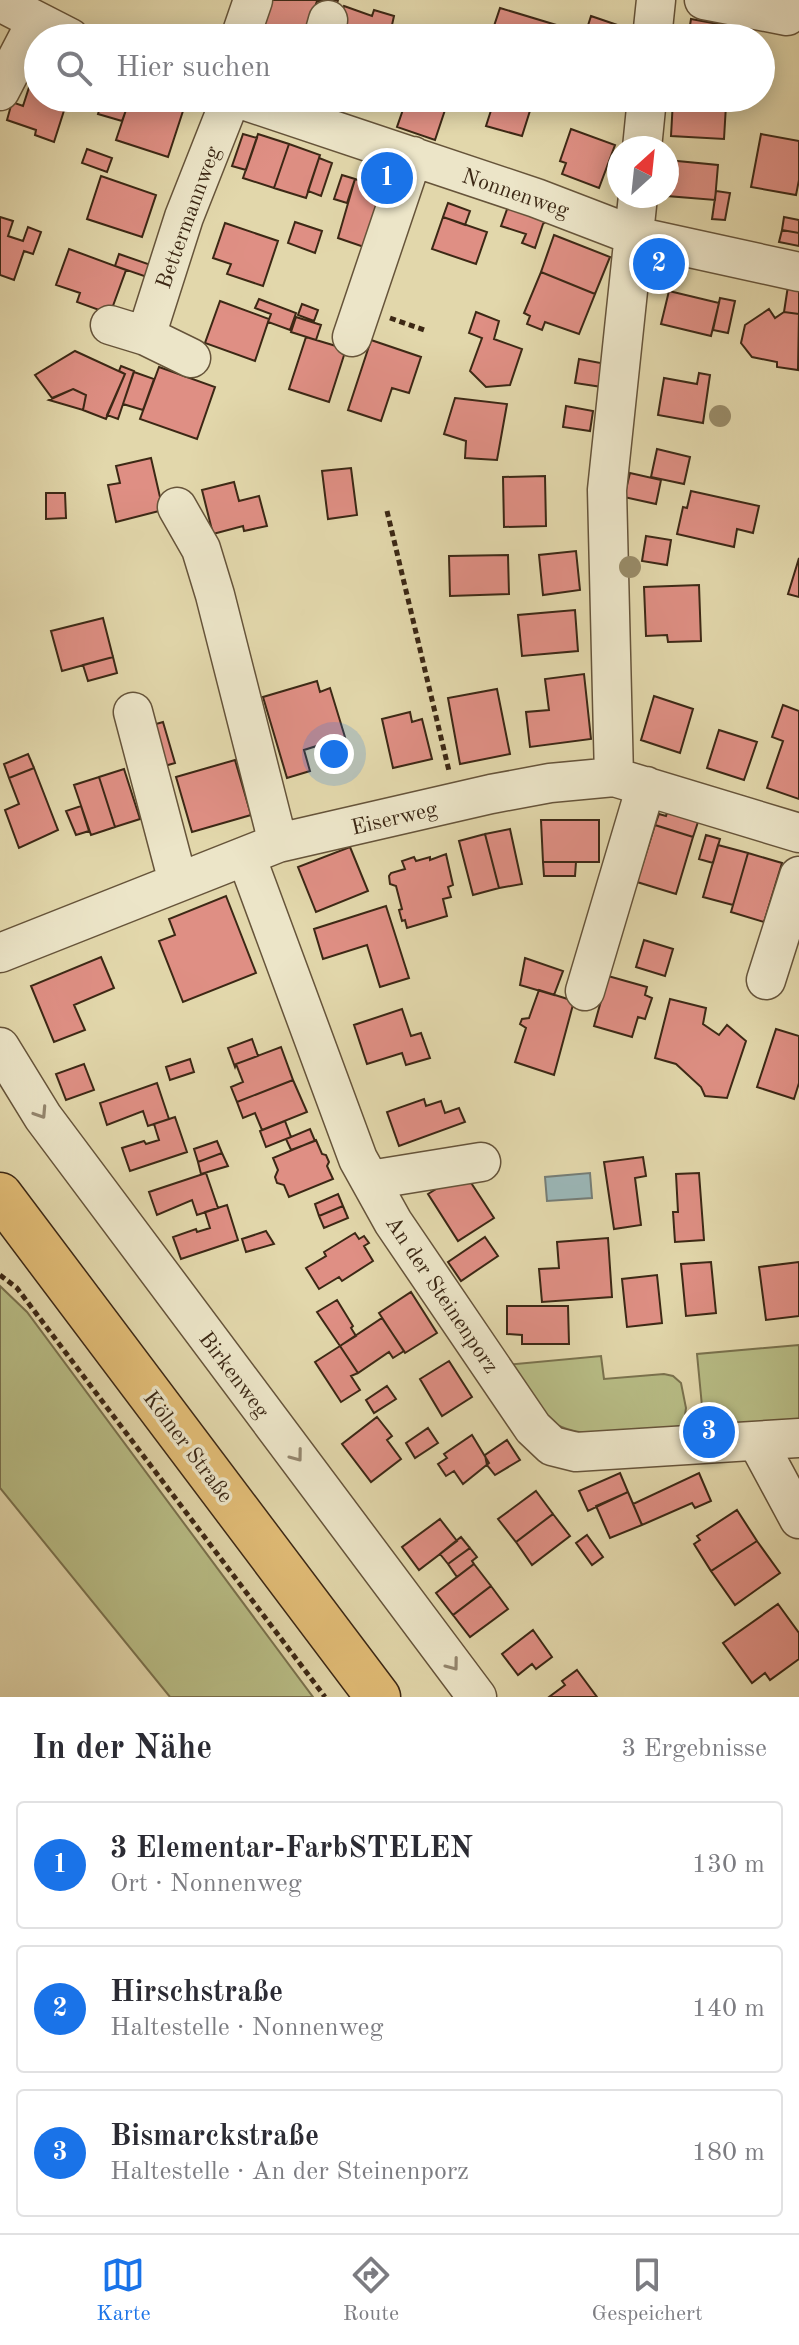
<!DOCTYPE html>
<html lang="de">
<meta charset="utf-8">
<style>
:root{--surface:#fff;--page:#f2f2f3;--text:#2b2b33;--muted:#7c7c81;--line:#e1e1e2;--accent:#1a73e8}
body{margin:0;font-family:"Old Standard TT",serif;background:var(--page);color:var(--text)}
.compass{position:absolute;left:607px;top:136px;width:72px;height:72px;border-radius:50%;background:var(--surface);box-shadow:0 4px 20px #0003;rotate:27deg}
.you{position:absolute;left:334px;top:754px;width:28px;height:28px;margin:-20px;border:6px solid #fff;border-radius:50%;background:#1a73e8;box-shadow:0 0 0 12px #1a73e833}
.badge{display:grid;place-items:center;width:52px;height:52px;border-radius:50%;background:var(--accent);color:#fff;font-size:26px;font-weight:700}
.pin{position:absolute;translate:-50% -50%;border:4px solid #fff;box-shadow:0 2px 8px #0006}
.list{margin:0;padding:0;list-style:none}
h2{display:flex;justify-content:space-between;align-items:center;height:104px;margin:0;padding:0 32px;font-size:34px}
h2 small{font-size:26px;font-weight:400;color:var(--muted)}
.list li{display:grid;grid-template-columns:52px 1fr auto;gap:24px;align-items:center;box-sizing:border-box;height:128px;margin:0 16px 16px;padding:0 16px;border:2px solid var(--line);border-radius:8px}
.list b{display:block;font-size:30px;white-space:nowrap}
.list p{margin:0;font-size:26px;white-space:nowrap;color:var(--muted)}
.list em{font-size:26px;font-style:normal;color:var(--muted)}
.icon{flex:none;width:44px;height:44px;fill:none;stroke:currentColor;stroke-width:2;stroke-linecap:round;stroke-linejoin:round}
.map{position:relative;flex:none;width:799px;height:1697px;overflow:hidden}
.search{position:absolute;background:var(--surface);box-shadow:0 4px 20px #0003;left:24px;right:24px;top:24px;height:88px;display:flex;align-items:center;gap:20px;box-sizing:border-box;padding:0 28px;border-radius:44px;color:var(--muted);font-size:30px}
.sheet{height:536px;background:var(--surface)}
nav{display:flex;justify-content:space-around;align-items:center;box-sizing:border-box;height:112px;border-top:2px solid var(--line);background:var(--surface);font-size:22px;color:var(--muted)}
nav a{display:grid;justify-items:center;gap:4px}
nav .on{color:var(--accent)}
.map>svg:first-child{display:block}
.green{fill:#b8bd86;stroke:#7a724e;stroke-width:2}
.water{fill:#9bb6b6;stroke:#757d76;stroke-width:2}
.building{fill:#df8f84;stroke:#3c2815;stroke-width:2}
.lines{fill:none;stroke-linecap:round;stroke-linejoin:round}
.minor-casing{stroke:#66543a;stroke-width:41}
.major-casing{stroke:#3c2815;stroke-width:47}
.path{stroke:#3c2815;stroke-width:5;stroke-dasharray:6 4;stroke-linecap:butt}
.minor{stroke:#ece5c8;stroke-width:38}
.major{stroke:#e1bc76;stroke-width:44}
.tree{fill:#988b68}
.oneway{stroke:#94866e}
.labels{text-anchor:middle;stroke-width:7;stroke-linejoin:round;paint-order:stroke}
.street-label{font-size:22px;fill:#3c2815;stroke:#ece5c8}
</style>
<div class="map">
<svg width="799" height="1697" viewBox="0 0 799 1697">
<rect width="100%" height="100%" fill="#e2d7ab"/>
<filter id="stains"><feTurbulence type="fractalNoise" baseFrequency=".0025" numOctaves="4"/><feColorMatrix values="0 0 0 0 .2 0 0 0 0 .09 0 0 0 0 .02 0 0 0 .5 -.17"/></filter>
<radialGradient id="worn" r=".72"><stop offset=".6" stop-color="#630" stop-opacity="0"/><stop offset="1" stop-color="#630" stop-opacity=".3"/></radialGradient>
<path class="green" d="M0 1286 27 1312 313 1697H170L0 1488Z
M799 1345V1419L704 1427 697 1354Z
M601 1356 604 1379 664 1374 673 1376 681 1383 686 1408 684 1423 675 1434C636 1435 566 1444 538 1411 526 1397 516 1380 506 1365Z"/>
<path class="water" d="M590 1173 592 1198 547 1201 545 1177Z"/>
<path class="building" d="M264 0H338L336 7 317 1 305 38H253Z
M344 6 372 16 374 10 394 16 392 25 404 29 401 38H348L334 34Z
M500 8 563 27 560 38H490Z
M591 16 626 28 623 38H584Z
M691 19 745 29 744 38H688Z
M34 72 38 74V98H68L54 142 35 135 36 130 7 120 12 102 23 106Z
M103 98 130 99 122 121 98 114Z
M144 98 183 111 168 157 116 140 130 98Z
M407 98H449L435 140 397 127Z
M495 98H534L522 136 486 126Z
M721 98H748L747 107 721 104Z
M673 100 726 105 724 139 671 136Z
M571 129 615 145 599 188 562 174 566 163 560 161Z
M243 134 257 138 246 170 232 166Z
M258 134 289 144 274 188 243 178Z
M761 134 799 141V180L796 195 751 187Z
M289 144 320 155 306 198 274 188Z
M87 149 112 158 107 172 82 163Z
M319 158 332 163 321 196 308 191Z
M667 160 718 165 715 200 667 196Z
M342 175 355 179 347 203 334 199Z
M101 176 156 195 142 237 87 219Z
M355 179 385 189 364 247 338 238Z
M716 191 730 193 725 220 712 219Z
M510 201 548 220 543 224 535 248 522 243 526 234 501 226Z
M448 203 470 211 465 225 443 217Z
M0 217 13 221 8 236 23 241 28 227 41 232 33 254 24 251 14 280 0 275Z
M443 217 487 232 476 264 432 249Z
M784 217 799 220V233L782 230Z
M295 222 322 231 315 253 288 243Z
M225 223 278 241 263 286 227 274 231 264 213 258Z
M782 230 799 233V246L779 242Z
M554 235 610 257 595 294 541 272Z
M69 249 126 270 110 314 77 302 80 293 56 285Z
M119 254 151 265 147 277 115 266Z
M541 272 595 294 579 334 545 322 542 330 527 324 530 316 524 313Z
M788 286 799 288V314L784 312Z
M669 291 719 303 711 336 661 324Z
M720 298 735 301 728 333 713 330Z
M259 299 296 313 290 330 268 322 271 314 255 308Z
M220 301 269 319 255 361 205 343Z
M302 304 318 310 314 321 298 315Z
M769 309 775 318 784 312 799 314 798 370 777 367V362L752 357 741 343 745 325Z
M476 312 499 321 494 339 522 349 510 385 486 387 470 371 482 338 469 333Z
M296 317 321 325 316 340 291 332Z
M306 337 346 349 329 402 289 389Z
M371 340 421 357 409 393 392 388 381 421 348 410Z
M75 351 125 374 106 419 83 410 86 395 73 389 52 398 35 375Z
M579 359 606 364 602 387 575 383Z
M121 366 134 371 118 419 107 415 125 374 119 371Z
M159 367 215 387 197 439 140 419Z
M134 372 154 379 143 410 123 404Z
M699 373 710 375 703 423 658 415 664 378 697 384Z
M73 389 86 395 83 410 49 400Z
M455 398 507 404 497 460 465 458 466 441 444 434Z
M566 406 593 411 590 431 563 427Z
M657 449 690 457 684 484 651 477Z
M151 458 163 510 116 522 108 485 120 483 116 466Z
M351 468 357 515 328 519 322 471Z
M630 473 661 480 656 504 624 497Z
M545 476 546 526 504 527 503 477Z
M234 482 239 501 259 496 267 526 244 531 243 526 213 534 202 490Z
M691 491 759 506 753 533 737 529 734 547 677 534 683 507 687 508Z
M46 493H65L66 518 46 519Z
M646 536 671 540 667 565 642 561Z
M576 551 580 590 543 595 539 555Z
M508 555 509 594 450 596 449 556Z
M799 558V597L788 594Z
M699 585 701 641 668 642 667 635 646 636 644 587Z
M575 610 578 651 522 656 518 615Z
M103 618 113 657 62 671 51 631Z
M113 657 117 673 88 681 83 665Z
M584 674 591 739 530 747 526 712 549 710 545 679Z
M317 681 320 692 330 688 345 737 304 750 310 771 287 778 263 697Z
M497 689 510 754 460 764 448 698Z
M654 696 693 709 680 753 641 740Z
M783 705 799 711V799L767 788 783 741 772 737Z
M410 712 412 722 422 719 432 759 393 768 382 719Z
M163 722 175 763 154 769 142 728Z
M719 730 757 742 744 780 707 768Z
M28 754 34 768 9 778 4 764Z
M235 760 251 815 192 832 176 777Z
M34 768 58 830 19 848 5 810 19 804 9 778Z
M124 769 140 819 115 827 99 777Z
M99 777 115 827 91 835 74 785Z
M670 804 701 813 693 837 655 825 659 814 666 816Z
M81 806 89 831 76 835 66 811Z
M541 820H599V862H543Z
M655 825 693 837 676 894 637 882Z
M510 829 522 884 499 888 485 834Z
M485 834 499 888 473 895 459 841Z
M706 835 720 839 713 863 699 859Z
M718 845 748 853 733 905 703 897Z
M350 847 368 891 316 912 298 867Z
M748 853 782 863 764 922 731 912Z
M446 854 453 885 448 887 451 897 443 899 447 916 407 928 405 920 402 921 399 910 402 909 396 886 390 884 389 876 391 873 405 869 402 861 414 857 416 861 430 857V860Z
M543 862H576L575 876H544Z
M226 896 256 973 183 1002 159 941 175 935 169 919Z
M386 906 409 978 380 987 367 945 323 959 314 929Z
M644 940 673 949 665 976 636 967Z
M101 957 114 988 74 1005 85 1030 54 1042 31 986Z
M525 958 563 971 554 995 520 985Z
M608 976 647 987 645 995 652 998 645 1019 638 1017 632 1037 594 1026Z
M539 990 574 1001 554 1075 515 1062 526 1028 520 1024 522 1019 529 1018Z
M670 999 706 1008 703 1024 719 1035 727 1025 746 1041 727 1098 705 1096 701 1087 676 1064 655 1058Z
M402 1009 411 1036 421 1033 430 1058 406 1065 402 1053 367 1064 354 1025Z
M776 1029 799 1036V1083L794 1099 757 1087Z
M252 1039 258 1056 236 1064 235 1067 228 1048Z
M281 1047 293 1080 237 1102 231 1087 243 1082 236 1064Z
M190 1059 194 1072 170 1080 166 1067Z
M84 1064 94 1090 66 1100 56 1074Z
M293 1080 307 1112 262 1130 255 1113 243 1118 237 1102Z
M157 1083 169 1119 148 1126 143 1111 107 1125 100 1103Z
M424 1099 426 1106 441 1101 445 1113 459 1108 465 1122 399 1146 387 1112Z
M175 1117 187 1152 130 1171 122 1148 144 1141 146 1144 159 1140 154 1124Z
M285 1121 291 1137 266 1147 260 1131Z
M310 1129 315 1141 291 1150 286 1139Z
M316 1140 322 1154 326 1155 329 1162 327 1166 333 1179 289 1197 284 1185 277 1183 275 1177 278 1170 273 1158Z
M217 1141 222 1153 198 1162 194 1149Z
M222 1153 228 1166 201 1174 198 1162Z
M643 1157 646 1176 635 1178 641 1225 614 1229 604 1162Z
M464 1172 494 1218 458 1241 428 1194Z
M206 1173 218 1208 197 1215 192 1200 157 1215 149 1192Z
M699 1173 704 1240 675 1242 673 1212H678L676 1174Z
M338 1194 343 1206 319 1216 315 1204Z
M227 1205 238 1240 181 1259 173 1237 196 1229 197 1232 210 1228 205 1212Z
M343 1206 348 1218 324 1228 319 1216Z
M266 1231 274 1244 246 1252 242 1239Z
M355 1233 359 1239 364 1236 369 1243 364 1246 373 1261 342 1281 339 1277 319 1289 306 1268 326 1256 324 1252Z
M485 1237 498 1256 461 1281 448 1262Z
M608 1238 612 1297 542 1302 539 1269 559 1268 557 1242Z
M711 1262 716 1313 686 1316 681 1264Z
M799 1262V1316L766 1320 759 1267Z
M657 1275 662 1323 627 1327 622 1279Z
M411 1292 437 1333 405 1353 379 1313Z
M337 1300 353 1326 351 1328 356 1336 340 1346 317 1312Z
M507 1306H568L569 1344H522V1335L507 1334Z
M382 1318 404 1351 393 1358 389 1352 358 1373 340 1346Z
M340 1346 358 1373 351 1376 360 1390 341 1402 315 1362Z
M449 1361 472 1397 442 1416 420 1379Z
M387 1386 396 1399 374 1413 366 1400Z
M377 1417 392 1436 387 1440 401 1459 371 1482 342 1444Z
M428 1428 438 1443 415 1458 406 1443Z
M472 1435 489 1463 463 1484 454 1471 446 1476 438 1464 447 1458 444 1454Z
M507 1440 520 1460 495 1475 487 1465 485 1455Z
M620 1473 628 1492 588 1511 579 1491Z
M699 1473 711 1501 695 1508 692 1503 642 1525 633 1504Z
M536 1491 553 1514 516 1542 498 1519Z
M628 1492 642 1525 610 1538 596 1506Z
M737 1510 757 1541 711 1571 694 1544 700 1540 697 1536Z
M553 1514 570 1536 532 1565 516 1542Z
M440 1519 457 1541 419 1570 402 1547Z
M587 1535 603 1557 592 1565 576 1543Z
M461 1537 470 1548 448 1564 440 1554Z
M757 1541 780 1573 735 1605 711 1571Z
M470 1548 477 1557 472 1561 474 1564 457 1577 448 1564Z
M474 1564 491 1586 453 1615 436 1593Z
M491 1586 508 1609 470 1637 453 1615Z
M778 1604 799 1633V1659L770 1680 765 1673 752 1683 723 1643Z
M533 1630 552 1657 536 1669 532 1664 518 1675 502 1654Z
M577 1670 597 1697H549L565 1685 562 1681Z"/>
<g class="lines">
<g class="minor-casing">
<path id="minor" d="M704 0 787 16 790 0
M0 2 70 38
M240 38 253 0
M323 38 328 20
M652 38 656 0
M0 91 36 22
M237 98 536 198 635 236 799 272
M642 148 647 98
M110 325 146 336 191 358
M146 336 184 217 231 98
M352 337 413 156
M177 507 201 549 215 595 278 843
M133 712 178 882
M614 777 607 490 638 196
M246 856 358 1159 393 1222 533 1428 552 1446 576 1452 799 1438
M0 953 278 843 491 794 550 783 614 777 799 833
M766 980 799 876
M585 991 646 786
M0 1047 43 1117 477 1697
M370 1180 481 1162
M757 1441 799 1519"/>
</g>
<g class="major-casing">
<path id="major" d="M0 1195 378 1697"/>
</g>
<path class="path" d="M390 318 427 331
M387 511 449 771
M0 1275 17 1288 325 1697"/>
<use href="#minor" class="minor"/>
<use href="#major" class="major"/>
</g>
<g class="tree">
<circle cx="720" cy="416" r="11"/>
<circle cx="630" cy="567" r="11"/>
</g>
<defs><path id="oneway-chevron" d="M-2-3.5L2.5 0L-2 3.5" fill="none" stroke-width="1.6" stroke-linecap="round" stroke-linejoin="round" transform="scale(2)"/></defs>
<g class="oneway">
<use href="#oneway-chevron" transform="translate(41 1113) rotate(57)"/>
<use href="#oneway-chevron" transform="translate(297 1456) rotate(53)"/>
<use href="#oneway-chevron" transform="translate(453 1665) rotate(53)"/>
</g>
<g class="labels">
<g class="street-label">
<text transform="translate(516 192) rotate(19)" y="8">Nonnenweg</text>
<text transform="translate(187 217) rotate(-70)" y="8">Bettermannweg</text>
<text transform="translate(394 817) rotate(-13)" y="8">Eiserweg</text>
<text transform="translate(443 1294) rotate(56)" y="8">An der Steinenporz</text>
<text transform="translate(235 1374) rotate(53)" y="8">Birkenweg</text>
<text transform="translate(189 1446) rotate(53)" y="8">Kölner Straße</text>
</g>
</g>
<rect width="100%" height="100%" filter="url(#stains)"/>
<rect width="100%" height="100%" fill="url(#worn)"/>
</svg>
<svg class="compass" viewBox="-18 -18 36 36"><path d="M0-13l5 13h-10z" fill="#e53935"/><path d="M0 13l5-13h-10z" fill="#7c7c81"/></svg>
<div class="you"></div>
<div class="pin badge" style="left:387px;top:178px">1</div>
<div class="pin badge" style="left:659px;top:264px">2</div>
<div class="pin badge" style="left:709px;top:1432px">3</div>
<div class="search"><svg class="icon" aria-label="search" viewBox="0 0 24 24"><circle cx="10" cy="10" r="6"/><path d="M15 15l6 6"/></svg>Hier suchen</div>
</div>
<section class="sheet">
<h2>In der Nähe<small>3 Ergebnisse</small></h2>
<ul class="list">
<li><span class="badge">1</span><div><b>3 Elementar-FarbSTELEN</b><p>Ort · Nonnenweg</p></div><em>130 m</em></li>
<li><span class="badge">2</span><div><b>Hirschstraße</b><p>Haltestelle · Nonnenweg</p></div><em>140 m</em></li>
<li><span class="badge">3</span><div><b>Bismarckstraße</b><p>Haltestelle · An der Steinenporz</p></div><em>180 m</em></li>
</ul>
</section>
<nav>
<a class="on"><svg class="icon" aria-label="map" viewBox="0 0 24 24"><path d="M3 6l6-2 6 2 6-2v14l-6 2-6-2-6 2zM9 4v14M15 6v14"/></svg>Karte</a>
<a><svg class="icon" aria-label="directions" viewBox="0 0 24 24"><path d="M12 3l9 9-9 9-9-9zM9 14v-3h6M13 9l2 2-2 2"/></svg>Route</a>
<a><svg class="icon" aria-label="saved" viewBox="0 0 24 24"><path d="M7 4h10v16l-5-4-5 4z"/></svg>Gespeichert</a>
</nav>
